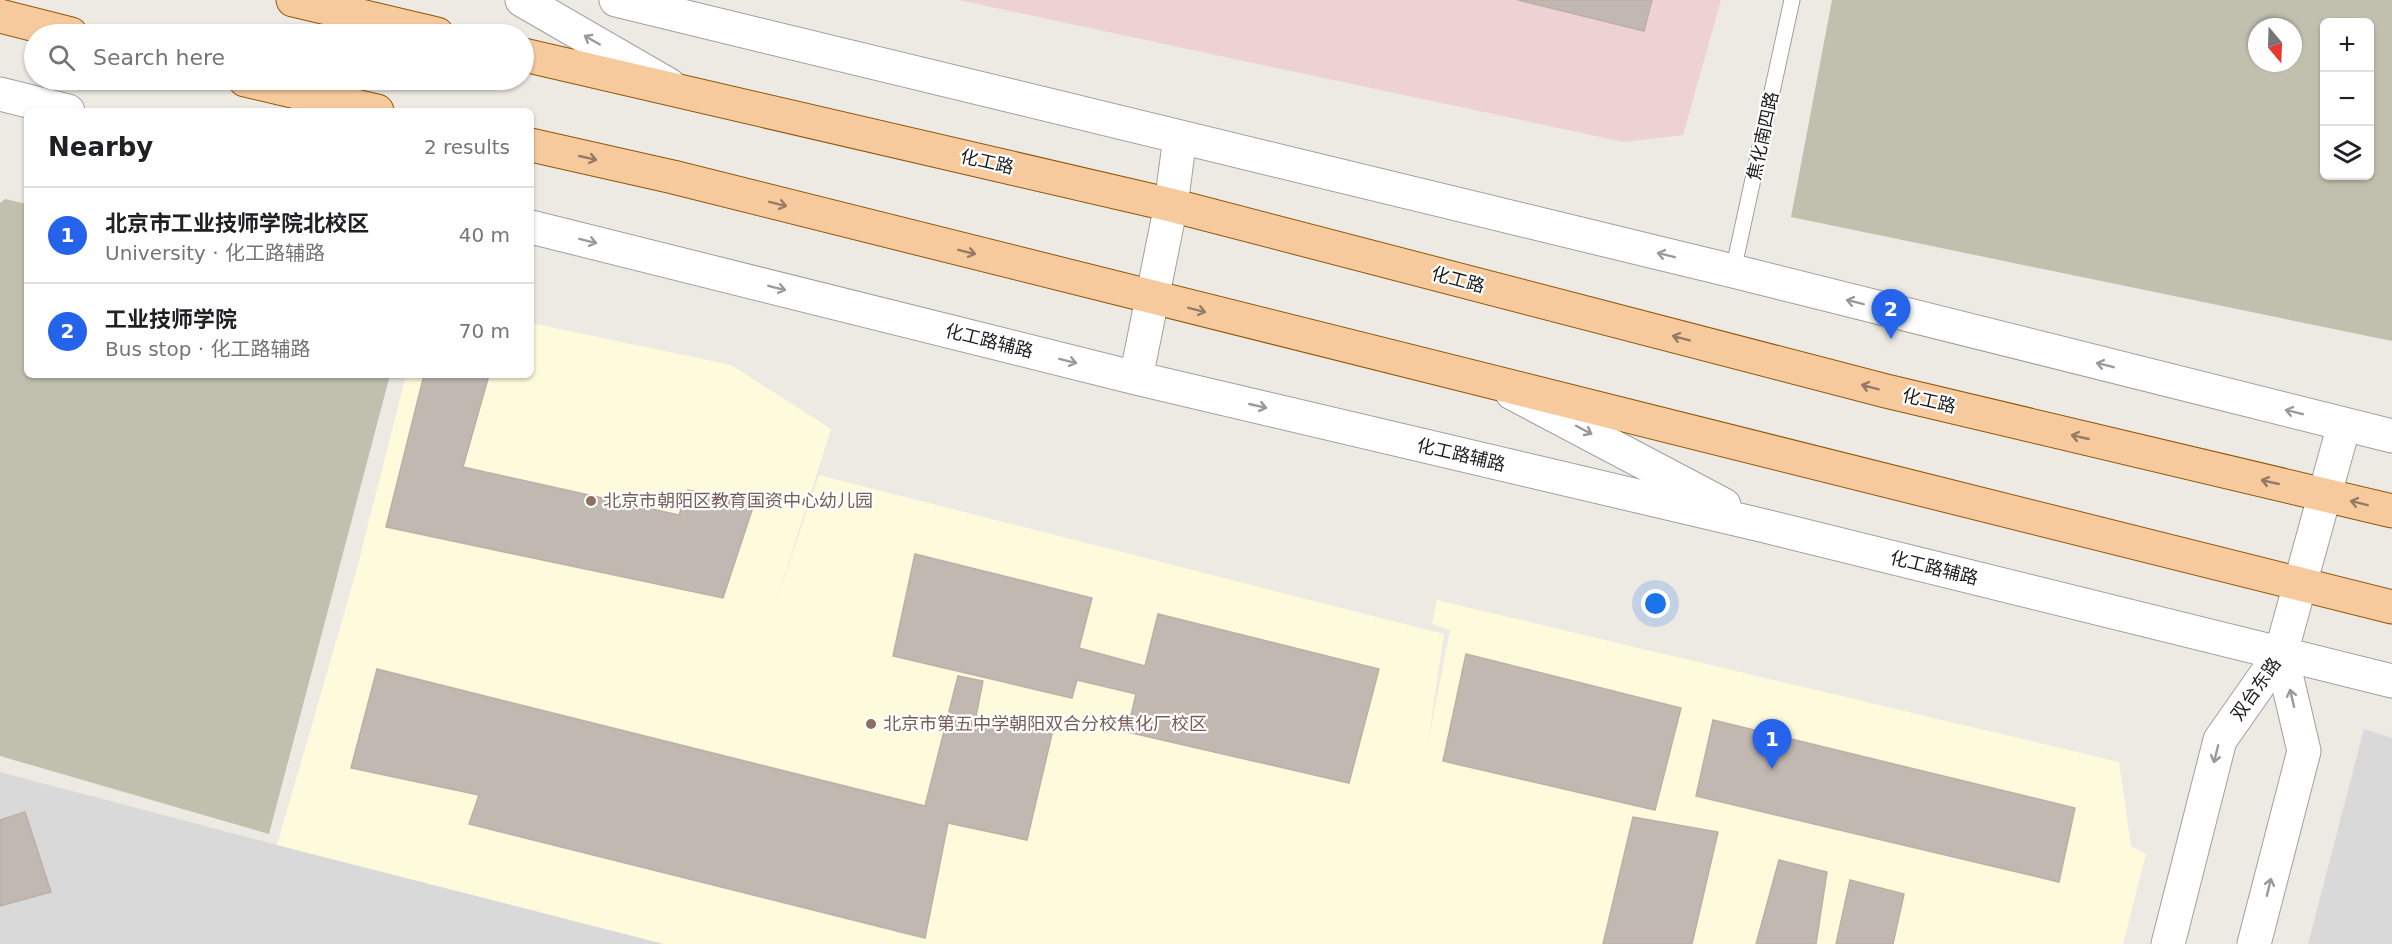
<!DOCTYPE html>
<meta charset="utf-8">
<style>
:root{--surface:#fff;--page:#f2f2f2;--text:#202124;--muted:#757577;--line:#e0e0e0;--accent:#2563eb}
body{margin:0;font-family:"DejaVu Sans","Noto Sans SC",sans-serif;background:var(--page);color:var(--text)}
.controls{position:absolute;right:18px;top:18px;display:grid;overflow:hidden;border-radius:9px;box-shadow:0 2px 4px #0004}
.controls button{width:54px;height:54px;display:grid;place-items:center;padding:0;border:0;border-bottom:2px solid var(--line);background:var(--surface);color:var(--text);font:30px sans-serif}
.compass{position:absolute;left:2248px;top:18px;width:54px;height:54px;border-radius:50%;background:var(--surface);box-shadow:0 2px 4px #0004;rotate:161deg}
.you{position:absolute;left:1656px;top:604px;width:21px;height:21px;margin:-15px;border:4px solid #fff;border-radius:50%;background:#1a73e8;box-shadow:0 0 0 9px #1a73e833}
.badge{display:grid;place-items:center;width:39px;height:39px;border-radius:50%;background:var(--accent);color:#fff;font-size:20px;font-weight:700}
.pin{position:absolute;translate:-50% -50px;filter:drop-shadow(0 2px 3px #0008)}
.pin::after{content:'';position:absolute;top:32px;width:21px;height:18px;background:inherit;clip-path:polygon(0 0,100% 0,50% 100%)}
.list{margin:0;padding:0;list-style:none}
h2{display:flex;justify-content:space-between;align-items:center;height:78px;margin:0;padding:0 24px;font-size:26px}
h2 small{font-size:20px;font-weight:400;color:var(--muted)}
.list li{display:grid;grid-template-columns:39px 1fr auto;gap:18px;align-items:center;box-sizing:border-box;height:96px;padding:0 24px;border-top:2px solid var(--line)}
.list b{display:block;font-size:22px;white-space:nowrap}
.list p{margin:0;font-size:20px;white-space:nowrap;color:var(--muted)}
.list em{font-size:20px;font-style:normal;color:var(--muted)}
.icon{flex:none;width:33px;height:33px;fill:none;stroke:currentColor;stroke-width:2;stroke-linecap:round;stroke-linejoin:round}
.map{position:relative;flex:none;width:2392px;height:944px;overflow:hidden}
.search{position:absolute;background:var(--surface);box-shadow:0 2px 4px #0004;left:24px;top:24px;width:510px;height:66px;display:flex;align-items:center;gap:15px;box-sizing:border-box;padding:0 21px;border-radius:33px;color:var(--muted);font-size:22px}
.panel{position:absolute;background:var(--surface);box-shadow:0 2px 4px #0004;left:24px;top:108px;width:510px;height:270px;border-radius:9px}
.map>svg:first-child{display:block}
.residential{fill:#dad9da}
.commercial{fill:#eed2d3}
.education{fill:#fdfbdc}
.construction{fill:#c1c0af;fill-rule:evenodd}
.building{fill:#c2b8b2;stroke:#beafa6;stroke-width:1.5}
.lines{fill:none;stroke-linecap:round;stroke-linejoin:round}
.service-casing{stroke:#a0a0a0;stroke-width:17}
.tertiary-casing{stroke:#a0a0a0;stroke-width:35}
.primary-casing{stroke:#8e5807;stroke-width:35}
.service{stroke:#fff;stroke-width:15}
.tertiary{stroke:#fff;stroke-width:33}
.primary{stroke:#f7ca9e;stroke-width:33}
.oneway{stroke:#999}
.oneway2{stroke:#947c64}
.education-dot{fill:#8d6e63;stroke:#fff;stroke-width:2}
.labels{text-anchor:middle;stroke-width:4.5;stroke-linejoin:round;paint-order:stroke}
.street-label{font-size:18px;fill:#1c1c1c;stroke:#fff}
.education-label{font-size:18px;fill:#785e54;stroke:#fff;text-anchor:start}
</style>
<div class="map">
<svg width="2392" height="944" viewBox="0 0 2392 944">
<rect width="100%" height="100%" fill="#ede9e3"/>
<path class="residential" d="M2364 729 2392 738V944H2308Z
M0 772 277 845 664 944H0Z"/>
<path class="commercial" d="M958 0H1721L1683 135 1624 142Z"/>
<path class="education" d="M531 323 731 365 831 429 773 612 819 475 1444 634 1427 748 1450 630 1432 624 1437 600 2119 762 2131 846 2146 854 2123 944H664L277 845 356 572 406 375H531Z"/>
<path class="construction" d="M1832 0H2392V341L1791 217ZM2324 22H2370V176H2324ZM2257 27H2293V63H2257Z
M5 199 27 204V375H390L269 834 0 756V203Z"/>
<path class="building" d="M1518 0H1652L1644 31Z
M424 375H489L463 467 679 515 688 490 755 501 723 598 386 527Z
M915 554 1092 598 1079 648 1145 666 1158 614 1379 669 1349 783 1127 732 1136 694 1077 680 1072 698 893 656Z
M1466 654 1681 708 1655 810 1443 761Z
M377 669 925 806 958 676 983 681 976 716 1052 734 1027 840 948 823 925 938 469 824 479 795 351 768Z
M1713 720 2075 808 2059 882 1696 796Z
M25 812 51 892 0 906V820Z
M1633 817 1718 832 1692 944H1603Z
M1779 860 1827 872 1816 944H1756Z
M1850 880 1904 894 1893 944H1836Z"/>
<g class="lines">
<g class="service-casing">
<path id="service" d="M1733 271 1792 0"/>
</g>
<g class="tertiary-casing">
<path id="tertiary" d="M522 0 669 85
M616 0 1733 271 2392 436
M0 94 68 111
M531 227 1136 378 1765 526 2392 681
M1136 378 1171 205 1180 137
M1512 393 1724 505
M2168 944 2220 740 2281 653 2344 425
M2254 944 2304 751 2281 653"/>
</g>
<g class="primary-casing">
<path id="primary" d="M293 0 437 34
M0 16 71 34
M524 55 1171 205 1886 391 2392 511
M245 80 377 111
M531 145 673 177 2392 607"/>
</g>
<use href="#service" class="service"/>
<use href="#tertiary" class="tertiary"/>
<use href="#primary" class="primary"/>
</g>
<defs><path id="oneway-shaft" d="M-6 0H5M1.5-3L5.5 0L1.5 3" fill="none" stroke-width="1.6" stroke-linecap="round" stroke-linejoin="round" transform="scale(1.5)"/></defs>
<g class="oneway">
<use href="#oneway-shaft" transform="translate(592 40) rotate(-150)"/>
<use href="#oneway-shaft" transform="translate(588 241) rotate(14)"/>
<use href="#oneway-shaft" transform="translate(1666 255) rotate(-166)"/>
<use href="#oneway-shaft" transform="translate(777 288) rotate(14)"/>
<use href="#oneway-shaft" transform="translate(1855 302) rotate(-166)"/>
<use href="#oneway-shaft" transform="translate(1068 361) rotate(14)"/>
<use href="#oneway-shaft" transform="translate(2105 365) rotate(-166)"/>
<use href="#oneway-shaft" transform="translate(1258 406) rotate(13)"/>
<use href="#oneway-shaft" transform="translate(2294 412) rotate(-166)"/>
<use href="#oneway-shaft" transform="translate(1584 430) rotate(28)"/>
<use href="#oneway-shaft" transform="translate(2292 698) rotate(-103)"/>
<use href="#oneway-shaft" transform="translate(2216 754) rotate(104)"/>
<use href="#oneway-shaft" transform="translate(2269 887) rotate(-76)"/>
</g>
<g class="oneway2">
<use href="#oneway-shaft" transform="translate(588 158) rotate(13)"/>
<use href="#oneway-shaft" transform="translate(778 204) rotate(14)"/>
<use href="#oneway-shaft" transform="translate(967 252) rotate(14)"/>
<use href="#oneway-shaft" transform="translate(1197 310) rotate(14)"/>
<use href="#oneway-shaft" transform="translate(1681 338) rotate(-165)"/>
<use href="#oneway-shaft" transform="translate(1870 387) rotate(-165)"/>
<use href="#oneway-shaft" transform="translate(2080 437) rotate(-167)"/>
<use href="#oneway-shaft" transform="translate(2270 482) rotate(-167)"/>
<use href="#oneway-shaft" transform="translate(2359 503) rotate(-166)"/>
</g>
<g class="education-dot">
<circle cx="591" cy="501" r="6"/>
<circle cx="871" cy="724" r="6"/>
</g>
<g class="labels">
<g class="street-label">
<text transform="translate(1763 136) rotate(-78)" y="6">焦化南四路</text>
<text transform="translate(987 162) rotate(13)" y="6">化工路</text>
<text transform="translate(1458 280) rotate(15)" y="6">化工路</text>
<text transform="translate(989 341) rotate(14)" y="6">化工路辅路</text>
<text transform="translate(1929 401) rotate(13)" y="6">化工路</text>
<text transform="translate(1461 455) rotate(13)" y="6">化工路辅路</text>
<text transform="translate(1934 568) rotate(14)" y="6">化工路辅路</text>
<text transform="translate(2256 689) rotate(-55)" y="6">双台东路</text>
</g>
<g class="education-label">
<text x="603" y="507">北京市朝阳区教育国资中心幼儿园</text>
<text x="883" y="730">北京市第五中学朝阳双合分校焦化厂校区</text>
</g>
</g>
</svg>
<div class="controls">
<button>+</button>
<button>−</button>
<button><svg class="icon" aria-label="layers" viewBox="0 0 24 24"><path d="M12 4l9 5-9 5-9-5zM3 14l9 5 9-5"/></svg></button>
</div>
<svg class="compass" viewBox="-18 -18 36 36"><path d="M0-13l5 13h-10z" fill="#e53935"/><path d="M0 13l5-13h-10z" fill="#757577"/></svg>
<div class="you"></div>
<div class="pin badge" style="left:1772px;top:769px">1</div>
<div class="pin badge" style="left:1891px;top:339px">2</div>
<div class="search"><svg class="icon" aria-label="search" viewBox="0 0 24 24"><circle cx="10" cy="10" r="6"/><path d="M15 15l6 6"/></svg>Search here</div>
<section class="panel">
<h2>Nearby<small>2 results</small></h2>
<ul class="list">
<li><span class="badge">1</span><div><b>北京市工业技师学院北校区</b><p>University · 化工路辅路</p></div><em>40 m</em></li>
<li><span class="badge">2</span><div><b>工业技师学院</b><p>Bus stop · 化工路辅路</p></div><em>70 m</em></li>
</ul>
</section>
</div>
